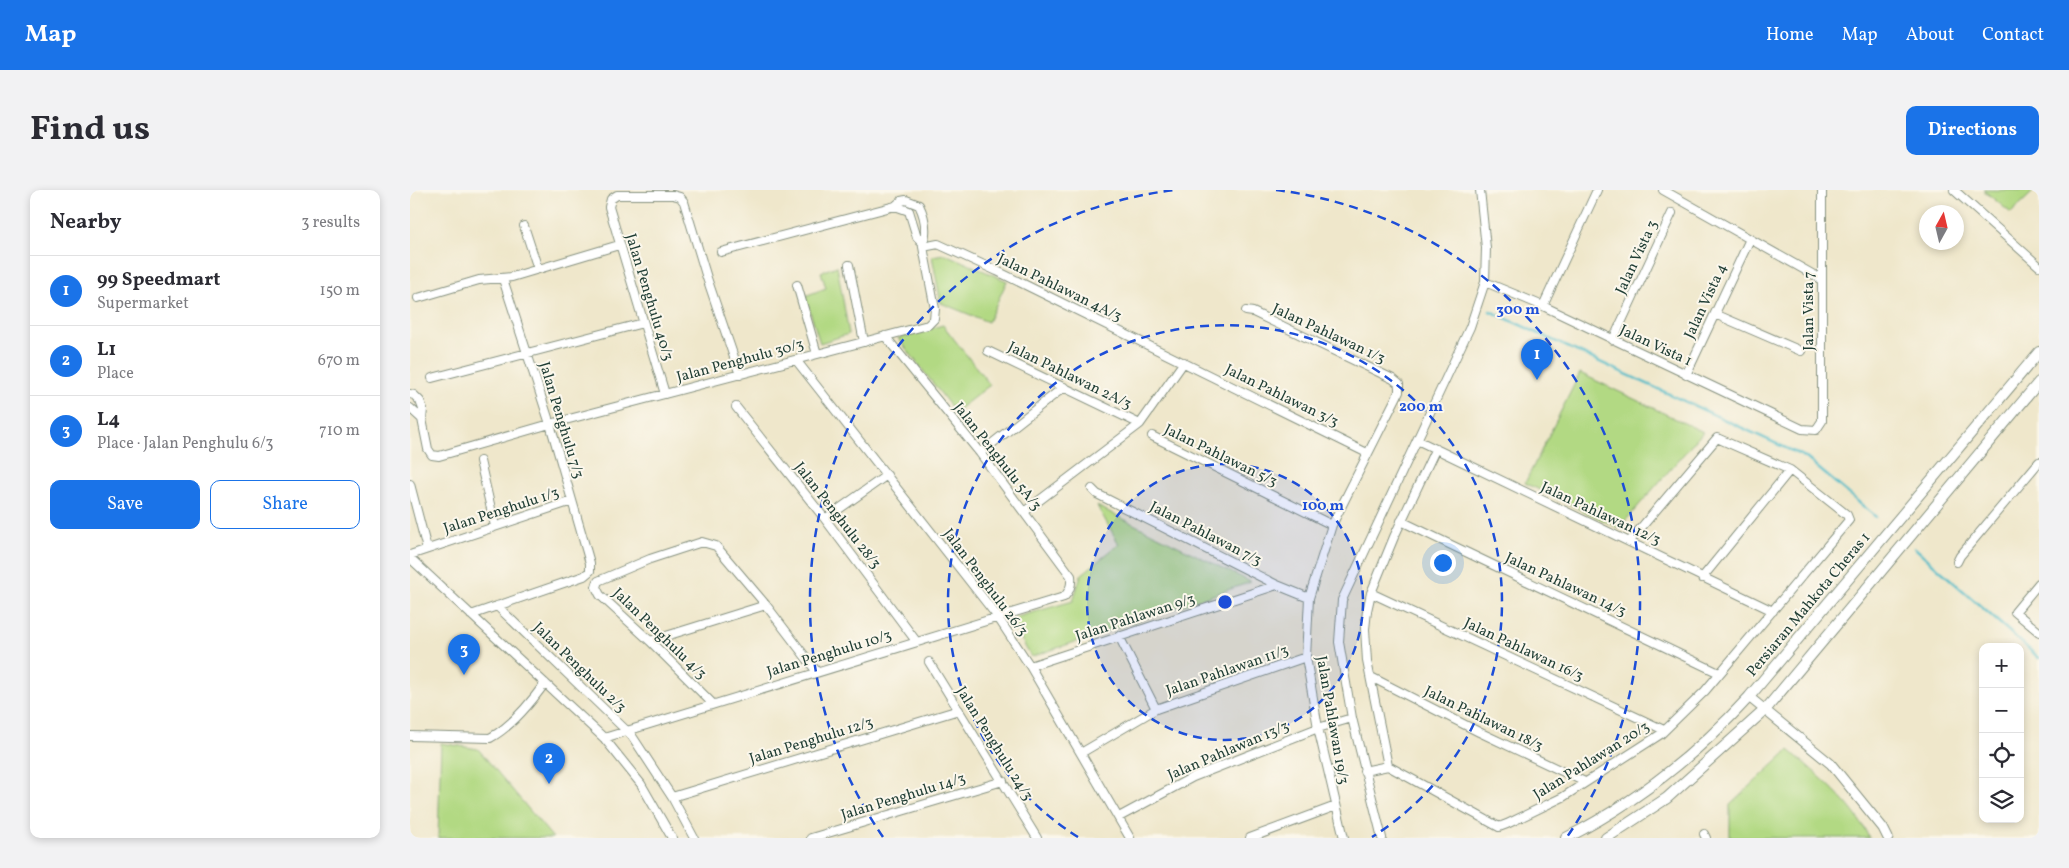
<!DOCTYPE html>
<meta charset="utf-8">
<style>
:root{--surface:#fff;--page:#f2f2f3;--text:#2b2b33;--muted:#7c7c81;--line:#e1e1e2;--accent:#1a73e8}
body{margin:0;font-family:Vollkorn,serif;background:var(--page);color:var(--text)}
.controls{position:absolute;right:15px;bottom:15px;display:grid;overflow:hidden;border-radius:10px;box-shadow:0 2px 8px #0003}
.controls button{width:45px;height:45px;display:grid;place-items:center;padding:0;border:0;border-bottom:1px solid var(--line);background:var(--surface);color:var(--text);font:25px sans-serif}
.compass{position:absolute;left:1509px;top:15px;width:45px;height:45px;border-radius:50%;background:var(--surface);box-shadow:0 2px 8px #0003;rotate:8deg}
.you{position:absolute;left:1032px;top:372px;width:18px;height:18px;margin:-12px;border:4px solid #fff;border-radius:50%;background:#1a73e8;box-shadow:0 0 0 8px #1a73e833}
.badge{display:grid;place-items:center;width:32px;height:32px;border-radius:50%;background:var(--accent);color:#fff;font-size:16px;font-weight:700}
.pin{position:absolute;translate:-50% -41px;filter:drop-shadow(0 1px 2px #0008)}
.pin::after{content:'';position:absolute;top:26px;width:18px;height:15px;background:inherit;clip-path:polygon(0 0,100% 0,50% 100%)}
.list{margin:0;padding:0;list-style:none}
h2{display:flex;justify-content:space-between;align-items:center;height:65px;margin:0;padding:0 20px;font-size:21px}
h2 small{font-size:16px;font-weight:400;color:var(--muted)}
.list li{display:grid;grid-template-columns:32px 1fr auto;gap:15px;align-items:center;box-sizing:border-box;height:70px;padding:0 20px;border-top:1px solid var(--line)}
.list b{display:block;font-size:19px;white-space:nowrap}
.list p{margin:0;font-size:16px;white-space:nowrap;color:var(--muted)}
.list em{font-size:16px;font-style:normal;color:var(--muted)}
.actions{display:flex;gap:10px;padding:15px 20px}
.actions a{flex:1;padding:11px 0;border:1px solid var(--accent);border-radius:10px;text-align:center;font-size:18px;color:var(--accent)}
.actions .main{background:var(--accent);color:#fff}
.icon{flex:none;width:28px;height:28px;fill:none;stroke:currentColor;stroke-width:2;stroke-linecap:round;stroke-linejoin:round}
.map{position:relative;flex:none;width:1629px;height:648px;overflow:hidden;border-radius:10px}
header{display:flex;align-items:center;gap:30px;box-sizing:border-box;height:70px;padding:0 25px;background:var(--accent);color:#fff}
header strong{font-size:24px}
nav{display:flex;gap:28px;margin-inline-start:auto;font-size:18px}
.intro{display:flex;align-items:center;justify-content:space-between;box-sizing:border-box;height:120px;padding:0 30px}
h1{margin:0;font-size:35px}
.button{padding:12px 22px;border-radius:10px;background:var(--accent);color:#fff;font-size:18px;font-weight:700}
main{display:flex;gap:30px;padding:0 30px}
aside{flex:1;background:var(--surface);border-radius:10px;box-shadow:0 2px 8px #0003}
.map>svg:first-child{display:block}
.green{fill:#b2d983;stroke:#688b5c}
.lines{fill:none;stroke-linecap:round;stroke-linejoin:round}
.stream{stroke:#4ebbc8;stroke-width:2.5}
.minor-casing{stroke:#879280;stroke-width:10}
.tertiary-casing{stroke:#879280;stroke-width:11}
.secondary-casing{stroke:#879280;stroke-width:12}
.minor{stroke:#fff;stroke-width:8}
.tertiary{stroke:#fff;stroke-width:9}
.secondary{stroke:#fff;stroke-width:10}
.ring{fill:none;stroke:#1d4ed8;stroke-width:2.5;stroke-dasharray:9 6}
.labels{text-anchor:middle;stroke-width:4;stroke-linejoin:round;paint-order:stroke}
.street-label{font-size:15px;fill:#1f3d34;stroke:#fbf7ec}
.centre{fill:#1d4ed8;stroke:#fbf7ec;stroke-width:2.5}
.ring-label{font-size:15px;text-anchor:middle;font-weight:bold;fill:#1d4ed8;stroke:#fbf7ec;stroke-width:4;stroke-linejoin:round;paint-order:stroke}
</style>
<header>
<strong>Map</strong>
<nav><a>Home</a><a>Map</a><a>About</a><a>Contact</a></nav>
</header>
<div class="intro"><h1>Find us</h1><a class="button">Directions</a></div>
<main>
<aside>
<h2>Nearby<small>3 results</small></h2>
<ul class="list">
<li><span class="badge">1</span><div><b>99 Speedmart</b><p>Supermarket</p></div><em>150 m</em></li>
<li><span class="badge">2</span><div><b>L1</b><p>Place</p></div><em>670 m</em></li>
<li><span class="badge">3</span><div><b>L4</b><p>Place · Jalan Penghulu 6/3</p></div><em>710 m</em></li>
</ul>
<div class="actions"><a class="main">Save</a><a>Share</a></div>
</aside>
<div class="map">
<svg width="1629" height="648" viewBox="0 0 1629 648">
<rect width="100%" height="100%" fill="#fbf7ec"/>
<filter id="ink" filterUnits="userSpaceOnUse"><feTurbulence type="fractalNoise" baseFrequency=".02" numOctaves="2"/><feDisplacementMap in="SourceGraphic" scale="10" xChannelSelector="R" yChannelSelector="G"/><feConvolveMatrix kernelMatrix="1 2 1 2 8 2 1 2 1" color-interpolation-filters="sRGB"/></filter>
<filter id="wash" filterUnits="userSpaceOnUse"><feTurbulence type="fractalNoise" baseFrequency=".0096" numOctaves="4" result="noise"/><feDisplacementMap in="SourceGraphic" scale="20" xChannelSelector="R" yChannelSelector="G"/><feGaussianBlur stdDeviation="1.12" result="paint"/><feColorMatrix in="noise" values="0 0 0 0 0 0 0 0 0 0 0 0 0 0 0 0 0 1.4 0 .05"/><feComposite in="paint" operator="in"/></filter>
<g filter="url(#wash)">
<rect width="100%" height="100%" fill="#efe7cb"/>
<path class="green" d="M1573 0H1625L1601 23Z
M535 64 597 91 578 132 531 113 522 66Z
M427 76 439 144 410 153 395 106 416 98 411 82Z
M533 135 580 195 545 222 488 148Z
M1170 183 1293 242 1209 338 1115 293Z
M687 316 841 392 621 467 600 429 663 411 671 385 709 354Z
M31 553 68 559 143 648H28Z
M1379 560C1407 584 1445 615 1459 648H1320V615Z"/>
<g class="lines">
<path class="stream" d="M1080 121 1395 267 1466 327
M1505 358 1629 468"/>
</g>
</g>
<g filter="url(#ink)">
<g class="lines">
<g class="minor-casing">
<path id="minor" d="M1253 0 1411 89
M1544 0 1629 76
M485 16 499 21 507 47 512 52
M114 36 128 79
M513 57 528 54 587 81 957 263
M439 75 454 152
M1075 92 1133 116 1392 239 1406 240 1412 231V0
M387 95 407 164
M8 108 69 90 102 87 209 55
M1133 116 1187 0
M836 121 843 122 983 189 989 194V202L922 335 899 408 896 467 908 538 934 648
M1305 124 1391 161
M1203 150 1262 23
M578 161 730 234
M386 170 587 426 620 476 720 648
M1276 185 1340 49
M22 188 233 133
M0 204 4 205 10 211 13 219 12 229 18 259 22 265 29 266 140 234 518 135 524 129 525 119 513 57C512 51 515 49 515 44 516 34 513 23 509 15L496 10 491 11 485 16 311 62
M255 204 199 17 201 9 207 5H263L270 7 274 12 297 88 330 185
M326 217 415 329 506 451
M0 218 12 229
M742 246 922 335
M1007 250 1363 421
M570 263 654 197
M70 271 85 336
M0 294 17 359
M682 299 687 304 867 395 899 408
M614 322 730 234 774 172
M415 329 477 285
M991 331 1309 483
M0 365 162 311
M0 368 194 548 231 594 262 648
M1547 372 1550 366 1629 272
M1292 388 1380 280
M1629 393 1605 422 1629 442
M961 403 1254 540
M87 416 222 546 262 607 284 648
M61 425 174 386 180 381V373L140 234 93 89
M709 446 746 519
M240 451 356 415
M519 472 627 648
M620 476 867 395
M961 487 1069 542 1175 592
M303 514 240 451 190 405 186 397 188 391 240 369 292 352 306 356 356 415 407 482
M0 546 80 548C102 536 120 514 135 493
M194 548 654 407C660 401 662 394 661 386L570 263 475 146
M671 563 746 519 896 467
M978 576 1089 637 1097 634 1153 607 1251 544 1295 501 1439 330 1437 325 1380 280 1307 248 1219 352
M978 576 957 471 955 439 957 421 961 403 984 347 1025 260
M954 581 978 576
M262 607 549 520
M709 627 783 587 908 538 942 528
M1294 644 1296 648
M401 648 593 591
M840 648 926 616
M972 648 942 528 929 452 932 410 1060 137 1075 92 1076 58 1070 0"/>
</g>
<g class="tertiary-casing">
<path id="tertiary" d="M1339 507 1421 574 1473 638 1478 648"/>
</g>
<g class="secondary-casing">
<path id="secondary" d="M1156 648C1225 613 1287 564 1339 507L1629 162
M1196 648 1257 608 1356 519 1629 192"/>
</g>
<use href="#minor" class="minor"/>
<use href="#tertiary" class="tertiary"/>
<use href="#secondary" class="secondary"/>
</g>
</g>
<circle cx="815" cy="412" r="138" fill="#1d4ed8" fill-opacity=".12"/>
<g class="ring">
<circle cx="815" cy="412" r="138"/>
<path d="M668 647A277 277 0 1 1 962 647"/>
<path d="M473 647A415 415 0 0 1 764 0M866 0A415 415 0 0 1 1157 647"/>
</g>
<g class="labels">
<g class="street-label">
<text transform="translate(1226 67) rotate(-65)" y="5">Jalan Vista 3</text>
<text transform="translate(650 97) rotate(26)" y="5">Jalan Pahlawan 4A/3</text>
<text transform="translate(240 107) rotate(73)" y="5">Jalan Penghulu 40/3</text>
<text transform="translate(1295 111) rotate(-65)" y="5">Jalan Vista 4</text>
<text transform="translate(1398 121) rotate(-90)" y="5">Jalan Vista 7</text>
<text transform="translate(919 143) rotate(25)" y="5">Jalan Pahlawan 1/3</text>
<text transform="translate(1246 155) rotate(25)" y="5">Jalan Vista 1</text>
<text transform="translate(330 170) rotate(-15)" y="5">Jalan Penghulu 30/3</text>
<text transform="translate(660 185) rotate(26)" y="5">Jalan Pahlawan 2A/3</text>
<text transform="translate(872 205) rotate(26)" y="5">Jalan Pahlawan 3/3</text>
<text transform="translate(152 230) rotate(73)" y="5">Jalan Penghulu 7/3</text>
<text transform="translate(811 265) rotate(26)" y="5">Jalan Pahlawan 5/3</text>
<text transform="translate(588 266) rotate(52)" y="5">Jalan Penghulu 5A/3</text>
<text transform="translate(91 320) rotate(-18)" y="5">Jalan Penghulu 1/3</text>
<text transform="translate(1191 323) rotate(25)" y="5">Jalan Pahlawan 12/3</text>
<text transform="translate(428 325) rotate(52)" y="5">Jalan Penghulu 28/3</text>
<text transform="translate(796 343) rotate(27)" y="5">Jalan Pahlawan 7/3</text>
<text transform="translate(576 392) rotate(53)" y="5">Jalan Penghulu 26/3</text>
<text transform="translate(1156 394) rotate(25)" y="5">Jalan Pahlawan 14/3</text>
<text transform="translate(1398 414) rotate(-50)" y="5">Persiaran Mahkota Cheras 1</text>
<text transform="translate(725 427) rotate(-18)" y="5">Jalan Pahlawan 9/3</text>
<text transform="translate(250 443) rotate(44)" y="5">Jalan Penghulu 4/3</text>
<text transform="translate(1114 459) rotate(25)" y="5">Jalan Pahlawan 16/3</text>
<text transform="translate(419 463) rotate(-17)" y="5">Jalan Penghulu 10/3</text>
<text transform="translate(170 477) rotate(44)" y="5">Jalan Penghulu 2/3</text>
<text transform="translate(817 480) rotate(-19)" y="5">Jalan Pahlawan 11/3</text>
<text transform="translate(1074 528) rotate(26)" y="5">Jalan Pahlawan 18/3</text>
<text transform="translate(923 530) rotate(80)" y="5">Jalan Pahlawan 19/3</text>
<text transform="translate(401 550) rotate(-17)" y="5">Jalan Penghulu 12/3</text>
<text transform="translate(585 553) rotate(58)" y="5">Jalan Penghulu 24/3</text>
<text transform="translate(818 560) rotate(-23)" y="5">Jalan Pahlawan 13/3</text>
<text transform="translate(1181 570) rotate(-32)" y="5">Jalan Pahlawan 20/3</text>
<text transform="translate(493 606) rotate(-17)" y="5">Jalan Penghulu 14/3</text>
</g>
</g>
<circle cx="815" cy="412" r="8" class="centre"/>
<g class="ring-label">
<text x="1108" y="124">300 m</text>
<text x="1011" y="221">200 m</text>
<text x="913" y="320">100 m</text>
</g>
</svg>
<div class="controls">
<button>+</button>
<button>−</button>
<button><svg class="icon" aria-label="locate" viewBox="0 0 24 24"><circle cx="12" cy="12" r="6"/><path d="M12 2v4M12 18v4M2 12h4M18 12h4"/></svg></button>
<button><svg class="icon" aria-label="layers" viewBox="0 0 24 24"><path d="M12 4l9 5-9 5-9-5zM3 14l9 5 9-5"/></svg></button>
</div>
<svg class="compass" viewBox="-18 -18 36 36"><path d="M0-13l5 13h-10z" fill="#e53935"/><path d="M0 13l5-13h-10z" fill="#7c7c81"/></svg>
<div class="you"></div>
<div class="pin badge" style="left:1127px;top:190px">1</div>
<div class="pin badge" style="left:139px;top:594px">2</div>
<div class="pin badge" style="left:54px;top:485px">3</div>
</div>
</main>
